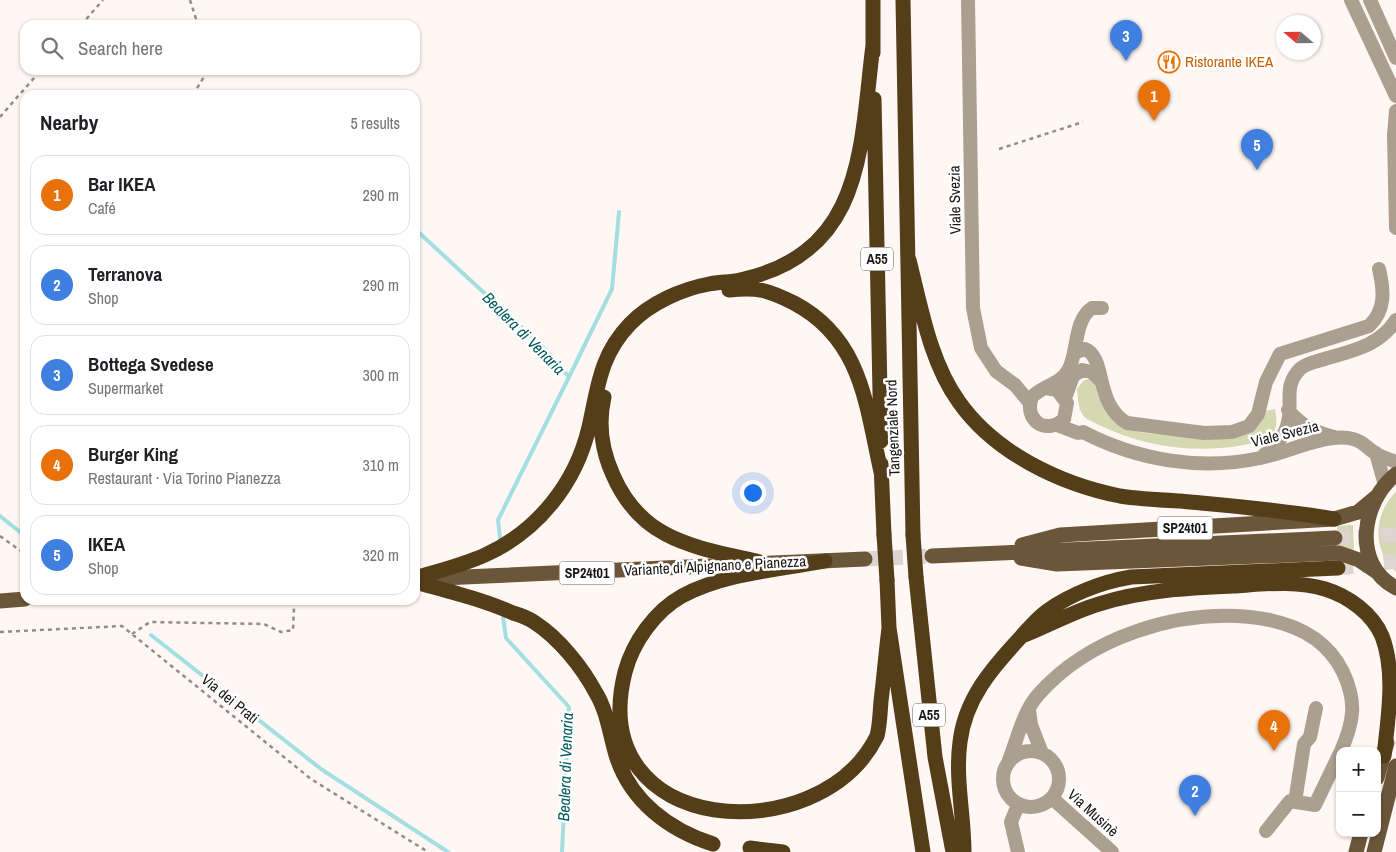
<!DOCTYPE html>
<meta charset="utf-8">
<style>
:root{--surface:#fff;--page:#f2f2f2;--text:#202124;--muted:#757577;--line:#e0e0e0;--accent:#b45309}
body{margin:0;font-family:"Archivo Narrow",sans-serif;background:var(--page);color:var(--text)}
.controls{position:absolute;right:15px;bottom:15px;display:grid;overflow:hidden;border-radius:10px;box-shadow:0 1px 4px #0004}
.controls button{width:45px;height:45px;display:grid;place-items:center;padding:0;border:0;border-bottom:1px solid var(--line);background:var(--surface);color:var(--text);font:25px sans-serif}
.compass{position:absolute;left:1276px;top:15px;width:45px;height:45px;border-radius:50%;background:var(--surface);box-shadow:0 1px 4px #0004;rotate:290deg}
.you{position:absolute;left:752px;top:492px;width:18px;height:18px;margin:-12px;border:4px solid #fff;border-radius:50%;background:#1a73e8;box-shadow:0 0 0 8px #1a73e833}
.badge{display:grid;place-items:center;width:32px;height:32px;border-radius:50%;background:var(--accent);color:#fff;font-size:16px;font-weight:700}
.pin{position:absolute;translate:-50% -41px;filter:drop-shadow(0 1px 2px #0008)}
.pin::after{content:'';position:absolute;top:26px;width:18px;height:15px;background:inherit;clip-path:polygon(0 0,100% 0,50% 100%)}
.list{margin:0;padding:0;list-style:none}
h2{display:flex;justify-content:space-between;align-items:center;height:65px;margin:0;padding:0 20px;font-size:21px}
h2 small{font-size:16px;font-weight:400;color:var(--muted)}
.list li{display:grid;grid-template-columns:32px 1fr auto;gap:15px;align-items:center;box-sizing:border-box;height:80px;margin:0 10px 10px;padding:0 10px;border:1px solid var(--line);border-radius:15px}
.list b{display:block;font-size:19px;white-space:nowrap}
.list p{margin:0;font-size:16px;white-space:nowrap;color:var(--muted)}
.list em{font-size:16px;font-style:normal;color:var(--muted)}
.icon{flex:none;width:28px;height:28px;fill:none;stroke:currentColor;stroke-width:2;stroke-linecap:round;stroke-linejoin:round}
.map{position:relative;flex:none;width:1396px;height:852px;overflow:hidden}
.search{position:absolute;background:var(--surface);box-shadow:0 1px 4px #0004;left:20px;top:20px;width:400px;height:55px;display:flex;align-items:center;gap:12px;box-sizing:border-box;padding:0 18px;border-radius:15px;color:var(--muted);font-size:19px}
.panel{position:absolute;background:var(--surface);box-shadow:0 1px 4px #0004;left:20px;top:90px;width:400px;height:515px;border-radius:15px}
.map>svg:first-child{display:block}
.green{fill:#d4d9b2}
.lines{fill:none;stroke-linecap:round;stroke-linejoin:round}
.stream{stroke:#a3dee1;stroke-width:4}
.major-tunnel{stroke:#dcd5d1;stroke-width:15;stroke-dasharray:15 8;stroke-linecap:butt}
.highway-tunnel{stroke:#dcd5d1;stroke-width:15;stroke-dasharray:15 8;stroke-linecap:butt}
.path{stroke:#938d8a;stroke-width:2.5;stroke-dasharray:4 4;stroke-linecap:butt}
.minor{stroke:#ab9f8f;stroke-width:14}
.major{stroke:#6b5639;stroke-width:15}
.highway{stroke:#543d19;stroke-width:15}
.highway-bridge{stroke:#543d19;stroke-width:15}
.labels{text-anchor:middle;stroke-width:5;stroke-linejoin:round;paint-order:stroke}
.shield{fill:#fff;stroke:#5d5a59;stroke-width:1}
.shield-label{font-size:14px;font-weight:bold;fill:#181412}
.food-label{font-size:15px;fill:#c56008;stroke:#fff;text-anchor:start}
.street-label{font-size:15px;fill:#181412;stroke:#fff}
.water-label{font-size:16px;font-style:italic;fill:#005a5d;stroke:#fff}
</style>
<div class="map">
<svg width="1396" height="852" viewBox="0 0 1396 852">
<rect width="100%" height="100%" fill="#fff7f3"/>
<path class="green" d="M1090 378 1094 381C1098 393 1101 407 1109 417 1134 448 1222 428 1258 424L1264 417 1265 411 1275 409C1277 419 1278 430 1269 438 1263 443 1251 443 1244 445 1195 454 1144 447 1099 425 1094 422 1086 420 1083 415 1078 409 1078 397 1077 389L1083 381Z
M1396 492V572C1372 551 1373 514 1396 492Z
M1348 525H1353L1354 550 1337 546V526Z"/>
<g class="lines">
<path class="stream" d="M415 229 545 349 569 377 498 520 500 538
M569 377 612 289 619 212
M0 516 25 536
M503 617 506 638 569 707 562 852
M151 635 321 769 448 852"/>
<path class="major-tunnel" d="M1335 538 1396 535
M865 559 932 556"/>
<path class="highway-tunnel" d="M1338 568 1396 561"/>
<path class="path" d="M190 0 198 25
M81 25 103 0
M193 95 208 70
M0 117 41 70
M999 149 1083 122
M0 536 25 554
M0 632 122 626 311 779 428 852
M132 634 150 622 264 624 281 632 293 630 294 607"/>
<path class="minor" d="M968 0 973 308 981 348 996 371 1015 385 1030 403
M1351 0 1396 96
M1370 0 1396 58
M1396 111 1394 135 1396 228
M1074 353 1085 349C1107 358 1094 404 1127 423L1204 433 1232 432 1249 426 1258 414 1266 382 1280 354 1369 326C1386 310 1384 290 1379 269
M1046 388 1057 390 1067 403 1064 419C1046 436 1023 420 1032 397 1043 385 1061 385 1069 369 1078 351 1074 320 1092 308H1102
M1065 398 1073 376 1082 370 1092 372 1101 381
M1288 410C1302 426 1314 432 1334 437
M1057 425 1078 433 1083 432C1137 460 1200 471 1260 458 1287 453 1327 432 1353 439 1363 441 1367 448 1375 453 1381 457 1389 459 1396 462
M1376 453 1385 485
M1264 455C1275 446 1285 437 1288 422 1293 402 1283 386 1300 369 1305 364 1315 362 1321 360 1350 351 1379 347 1396 320
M1029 710 1031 725 1042 753
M1003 779a28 28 0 1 1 56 0a28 28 0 1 1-56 0Z
M1009 760C1017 740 1023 712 1038 695 1089 637 1176 610 1250 617 1289 621 1325 635 1343 672 1357 702 1354 721 1341 751
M1052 798 1112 852
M1295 802 1304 744 1310 737 1316 708
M1266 831 1290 801 1315 805 1340 753
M1018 852 1011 822 1018 805"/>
<path class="major" d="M1396 474C1362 501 1351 564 1396 588
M1022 545 1060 535 1334 519 1358 512 1376 497
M932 556 1335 538
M1021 558 1057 564 1339 553 1359 560 1377 572
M419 579 865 559
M0 601 25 599
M1377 778 1387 743
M1356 852 1361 833
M1374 852 1396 766"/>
<path class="highway" d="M873 0V53
M903 0 913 535
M874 99 881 441
M909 260C921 307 930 362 959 402 995 453 1060 484 1120 496 1139 499 1160 500 1180 501 1232 506 1283 510 1334 519
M729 290C758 287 768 290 794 303 862 339 866 405 881 472
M604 397C598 423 602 451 613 475 642 542 696 547 760 562
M881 464 884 535
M825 561C778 570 725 573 682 596 655 611 633 642 625 672 583 838 820 852 877 736 880 725 880 712 881 701 884 677 886 652 889 628
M916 577 935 757 953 852
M415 578C438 571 463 565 485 555 538 531 576 483 589 427 598 387 600 355 630 324 650 303 682 289 709 284 719 282 730 282 740 280 865 253 860 148 873 45
M887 580 889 628 923 852
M415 582C448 591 481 599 513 613 520 615 528 618 534 622 559 638 582 667 596 693 607 711 610 735 616 755 630 801 669 830 713 844
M1022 636C1048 626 1072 612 1099 604 1143 590 1189 588 1234 586 1264 584 1296 580 1325 589 1348 596 1372 613 1382 636 1396 673 1388 717 1384 756
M750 848 783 852
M964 852C964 815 955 779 960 742 965 699 992 668 1020 638 1029 628 1036 619 1047 611 1071 594 1102 582 1131 577L1338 568"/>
<path class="highway-bridge" d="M884 535 887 580
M913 535 916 577"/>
</g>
<defs>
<g id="restaurant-ring" transform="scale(1.125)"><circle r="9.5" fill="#fff" stroke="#e8710a" stroke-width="1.5"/><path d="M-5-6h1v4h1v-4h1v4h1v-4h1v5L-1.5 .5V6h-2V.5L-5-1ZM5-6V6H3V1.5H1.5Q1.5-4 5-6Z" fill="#e8710a"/></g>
</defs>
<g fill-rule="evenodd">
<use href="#restaurant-ring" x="1169" y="62"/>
</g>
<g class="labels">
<g class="shield">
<rect x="861" y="247.5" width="32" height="23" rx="4"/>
<rect x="1157.5" y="516.5" width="55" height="23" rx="4"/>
<rect x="559.5" y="561.5" width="55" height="23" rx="4"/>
<rect x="913" y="703.5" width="32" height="23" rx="4"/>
</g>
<g class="shield-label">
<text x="877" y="264">A55</text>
<text x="1185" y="533">SP24t01</text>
<text x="587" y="578">SP24t01</text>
<text x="929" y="720">A55</text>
</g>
<g class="food-label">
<text x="1185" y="67">Ristorante IKEA</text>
</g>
<g class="street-label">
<text transform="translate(955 200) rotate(-91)" y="5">Viale Svezia</text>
<text transform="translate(893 428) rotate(-92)" y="5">Tangenziale Nord</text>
<text transform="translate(1285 434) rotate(-14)" y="5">Viale Svezia</text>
<text transform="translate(715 566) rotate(-3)" y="5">Variante di Alpignano e Pianezza</text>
<text transform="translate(230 699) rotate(39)" y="5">Via dei Prati</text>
<text transform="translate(1093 813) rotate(42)" y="5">Via Musinè</text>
</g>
<g class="water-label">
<text transform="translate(524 333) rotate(45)" y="6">Bealera di Venaria</text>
<text transform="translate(565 767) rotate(-88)" y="6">Bealera di Venaria</text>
</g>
</g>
</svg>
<div class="controls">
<button>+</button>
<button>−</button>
</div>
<svg class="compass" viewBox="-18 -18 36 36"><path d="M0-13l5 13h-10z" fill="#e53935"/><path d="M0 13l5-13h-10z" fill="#757577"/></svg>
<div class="you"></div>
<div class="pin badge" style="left:1154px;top:121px;background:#e8710a">1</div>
<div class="pin badge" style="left:1195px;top:816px;background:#3f7fe0">2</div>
<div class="pin badge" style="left:1126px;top:61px;background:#3f7fe0">3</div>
<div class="pin badge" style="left:1274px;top:751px;background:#e8710a">4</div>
<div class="pin badge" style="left:1257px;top:170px;background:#3f7fe0">5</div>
<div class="search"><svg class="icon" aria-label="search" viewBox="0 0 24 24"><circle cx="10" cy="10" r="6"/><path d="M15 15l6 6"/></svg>Search here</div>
<section class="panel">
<h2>Nearby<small>5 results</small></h2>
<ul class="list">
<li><span class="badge" style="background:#e8710a">1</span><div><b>Bar IKEA</b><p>Café</p></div><em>290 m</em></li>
<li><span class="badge" style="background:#3f7fe0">2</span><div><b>Terranova</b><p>Shop</p></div><em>290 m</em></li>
<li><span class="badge" style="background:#3f7fe0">3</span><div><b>Bottega Svedese</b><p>Supermarket</p></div><em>300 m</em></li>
<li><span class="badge" style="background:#e8710a">4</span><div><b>Burger King</b><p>Restaurant · Via Torino Pianezza</p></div><em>310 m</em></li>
<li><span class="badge" style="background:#3f7fe0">5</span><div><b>IKEA</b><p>Shop</p></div><em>320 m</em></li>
</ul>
</section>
</div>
